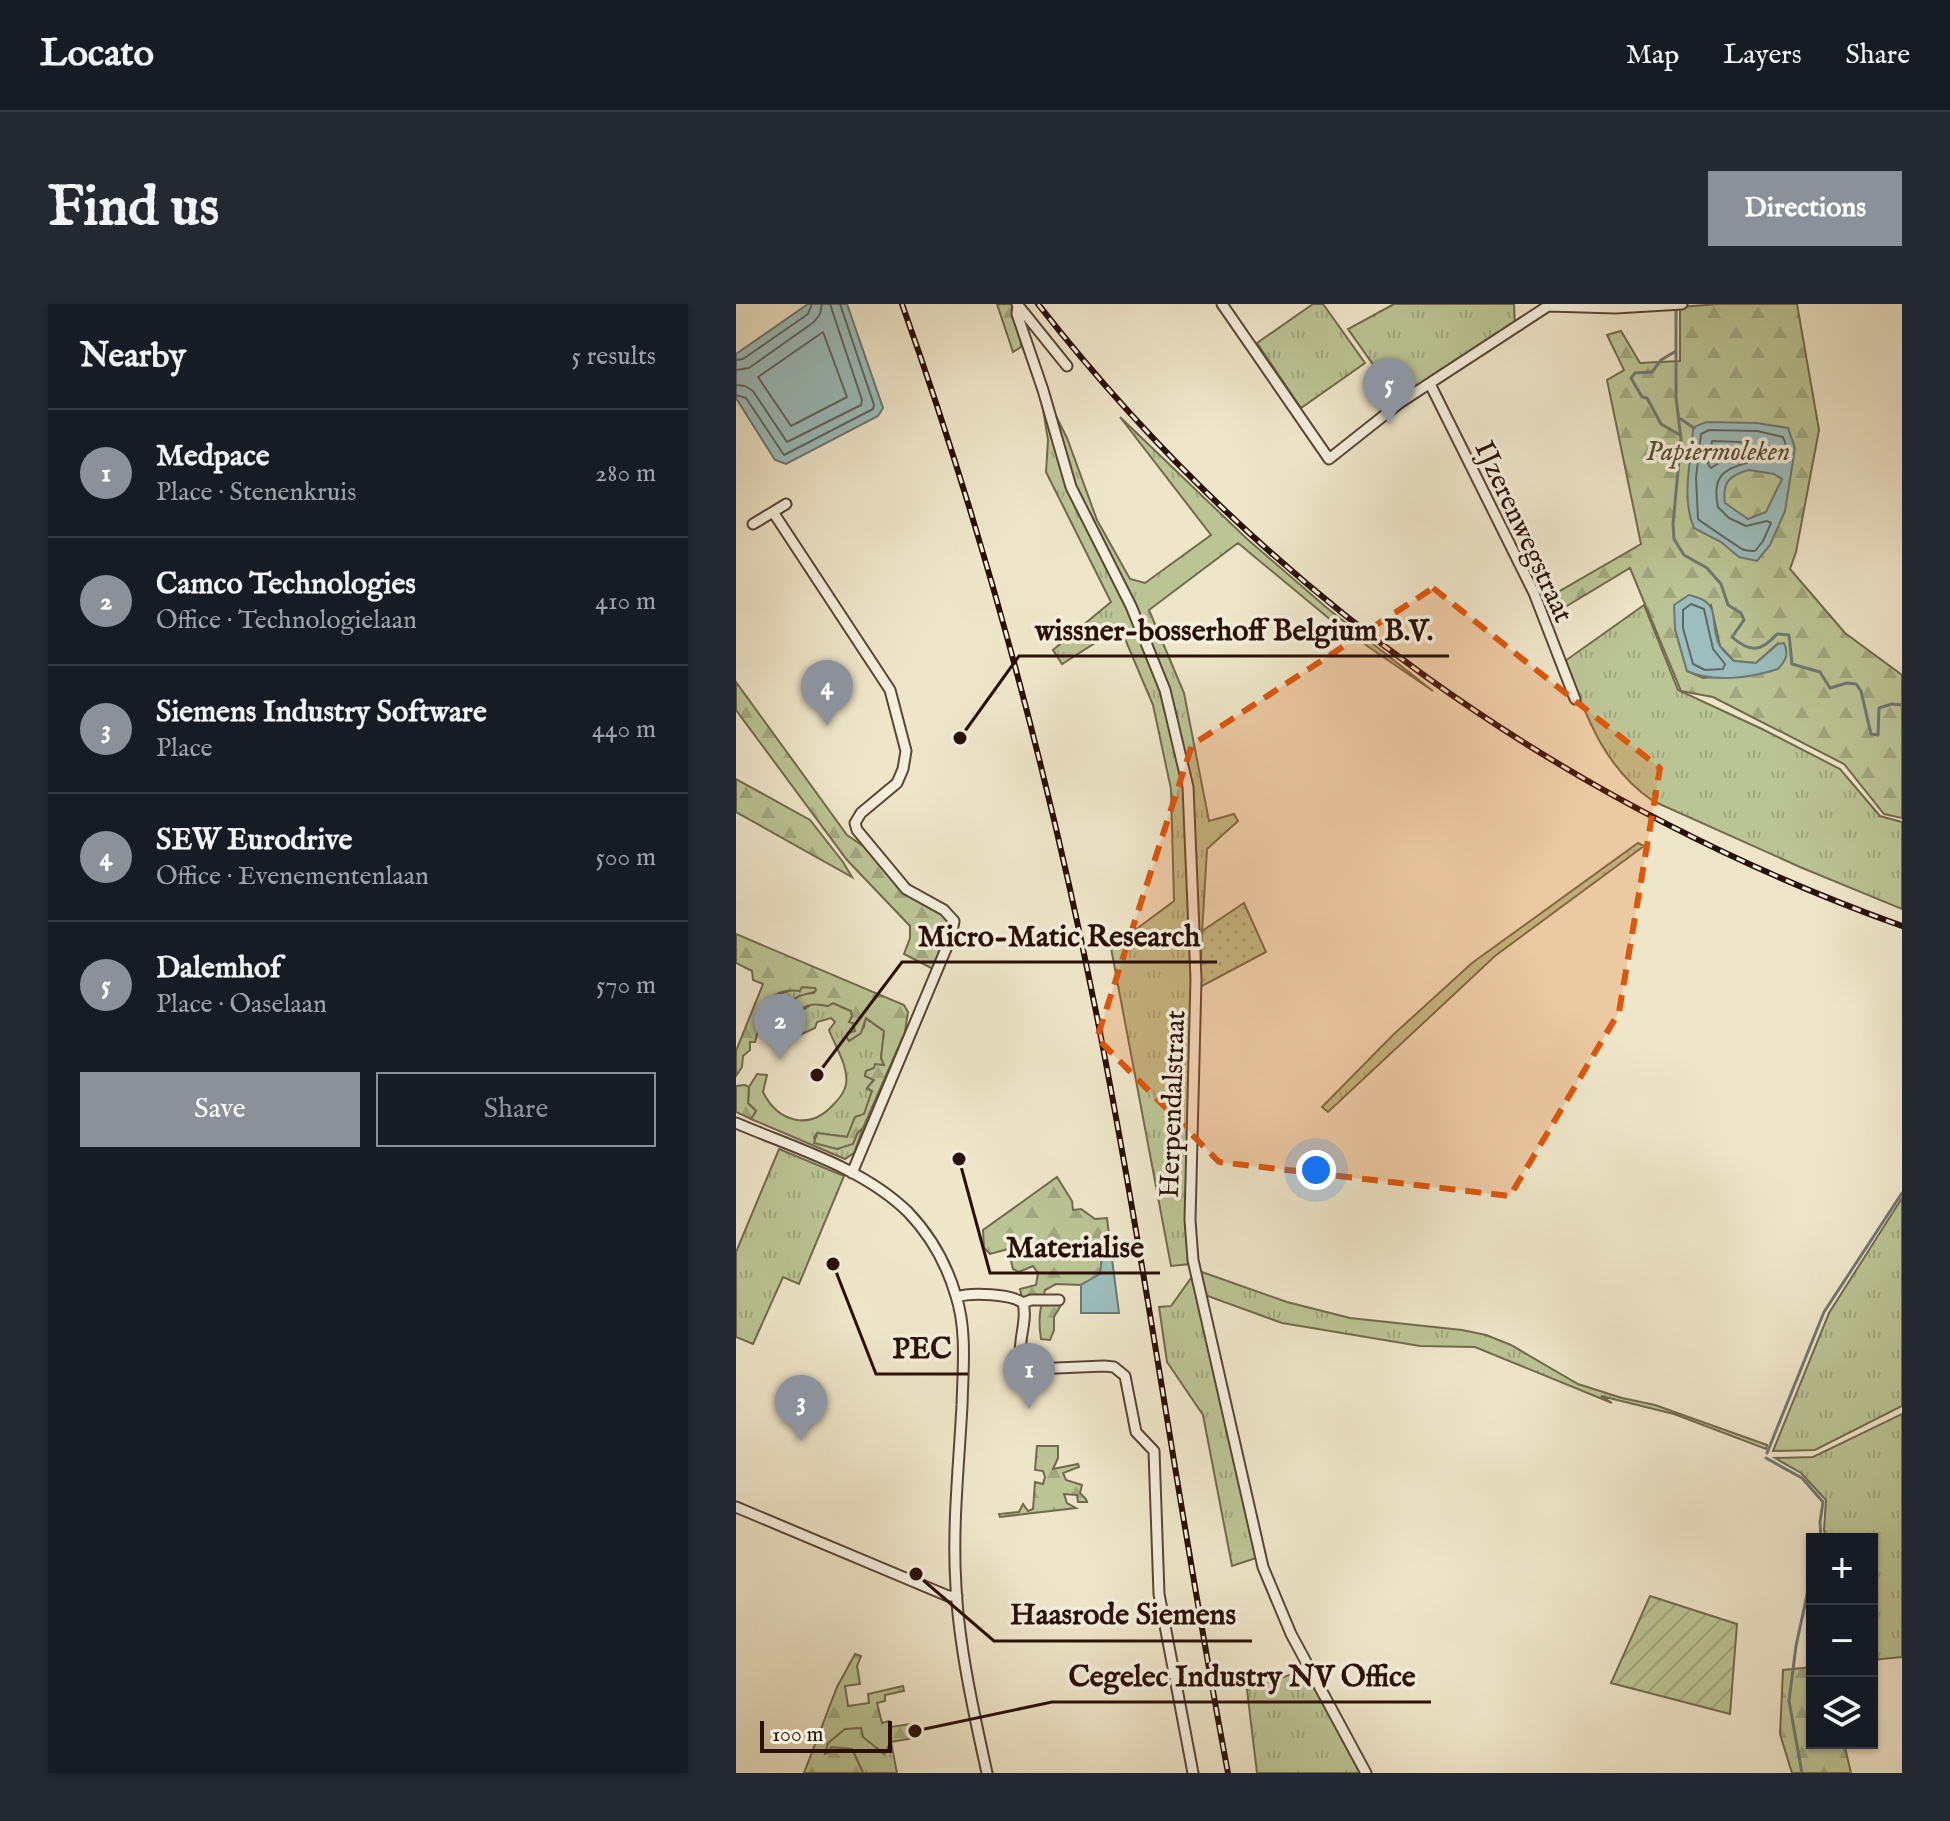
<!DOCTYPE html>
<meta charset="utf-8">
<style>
:root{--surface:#171b24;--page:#242831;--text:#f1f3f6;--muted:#9ea1a6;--line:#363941;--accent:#8c9099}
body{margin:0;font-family:"IM FELL English",serif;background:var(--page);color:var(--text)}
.controls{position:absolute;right:24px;bottom:24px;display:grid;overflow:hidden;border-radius:0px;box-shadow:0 2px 6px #0004}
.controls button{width:72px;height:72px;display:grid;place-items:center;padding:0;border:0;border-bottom:2px solid var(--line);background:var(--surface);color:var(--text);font:40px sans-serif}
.scale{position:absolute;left:24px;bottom:20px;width:132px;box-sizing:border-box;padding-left:8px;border:4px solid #290f05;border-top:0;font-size:22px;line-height:28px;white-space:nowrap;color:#290f05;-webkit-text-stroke:6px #f5efdd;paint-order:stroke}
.you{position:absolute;left:580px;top:866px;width:28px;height:28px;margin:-20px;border:6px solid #fff;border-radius:50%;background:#1a73e8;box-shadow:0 0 0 12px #1a73e833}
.badge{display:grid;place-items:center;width:52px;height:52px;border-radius:50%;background:var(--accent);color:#fff;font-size:26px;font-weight:700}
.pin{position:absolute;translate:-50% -66px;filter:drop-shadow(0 2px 4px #0008)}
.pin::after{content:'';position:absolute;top:42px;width:28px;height:24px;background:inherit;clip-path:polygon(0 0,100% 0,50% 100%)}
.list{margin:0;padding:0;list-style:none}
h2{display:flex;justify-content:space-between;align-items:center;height:104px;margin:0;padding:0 32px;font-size:34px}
h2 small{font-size:26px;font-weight:400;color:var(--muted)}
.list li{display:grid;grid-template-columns:52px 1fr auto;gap:24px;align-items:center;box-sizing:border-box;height:128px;padding:0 32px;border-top:2px solid var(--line)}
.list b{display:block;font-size:30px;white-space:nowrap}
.list p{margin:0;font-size:26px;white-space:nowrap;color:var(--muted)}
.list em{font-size:26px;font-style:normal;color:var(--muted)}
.actions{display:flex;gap:16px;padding:24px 32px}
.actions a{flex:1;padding:18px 0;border:2px solid var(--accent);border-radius:0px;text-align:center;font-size:28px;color:var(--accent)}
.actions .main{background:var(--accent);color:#fff}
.icon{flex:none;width:44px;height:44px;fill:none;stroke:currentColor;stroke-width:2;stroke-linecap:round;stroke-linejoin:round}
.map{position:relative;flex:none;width:1166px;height:1469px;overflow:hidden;border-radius:0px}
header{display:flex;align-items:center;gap:48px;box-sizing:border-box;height:112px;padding:0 40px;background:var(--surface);border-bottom:2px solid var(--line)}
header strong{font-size:38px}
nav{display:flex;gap:44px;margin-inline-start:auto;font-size:28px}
.intro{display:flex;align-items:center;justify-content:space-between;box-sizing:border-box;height:192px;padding:0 48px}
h1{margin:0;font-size:56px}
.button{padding:20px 36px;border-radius:0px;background:var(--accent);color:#fff;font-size:28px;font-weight:700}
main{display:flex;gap:48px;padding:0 48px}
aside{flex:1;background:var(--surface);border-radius:0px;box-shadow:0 2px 6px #0004}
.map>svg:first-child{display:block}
.grass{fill:url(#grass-tufts);stroke:#726a4d;stroke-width:2}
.forest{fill:url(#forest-firs);stroke:#726a4d;stroke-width:2;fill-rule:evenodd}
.park{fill:url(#park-dots);stroke:#726a4d;stroke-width:2}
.garden{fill:url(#garden-furrows);stroke:#726a4d;stroke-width:2}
.water{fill:#9cbebe;stroke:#6e7874;stroke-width:2;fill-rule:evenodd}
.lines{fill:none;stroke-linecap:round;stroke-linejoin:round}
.shore{stroke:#626662;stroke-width:2}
.stream{stroke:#6e7874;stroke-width:3}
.street-casing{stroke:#5a4536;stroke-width:13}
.street{stroke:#f5efdd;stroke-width:9}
.rail-casing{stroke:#290f05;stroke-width:6}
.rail{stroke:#f5efdd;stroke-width:3;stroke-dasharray:9;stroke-linecap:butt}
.marked{fill:#de550c;fill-opacity:0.2;stroke:#de550c;stroke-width:6;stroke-dasharray:16 10;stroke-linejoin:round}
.labels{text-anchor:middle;stroke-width:7;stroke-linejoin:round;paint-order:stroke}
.park-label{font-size:28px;font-style:italic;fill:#5c4e37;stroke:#f5efdd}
.street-label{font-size:28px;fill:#290f05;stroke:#f5efdd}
.leader{fill:none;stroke:#290f05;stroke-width:3}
.callout-dot{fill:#290f05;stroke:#f5efdd;stroke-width:3}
.callout-label{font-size:30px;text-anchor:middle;font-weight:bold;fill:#290f05;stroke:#f5efdd;stroke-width:7;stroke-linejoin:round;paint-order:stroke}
</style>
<header>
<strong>Locato</strong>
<nav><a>Map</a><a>Layers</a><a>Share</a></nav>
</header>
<div class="intro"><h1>Find us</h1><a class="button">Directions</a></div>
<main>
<aside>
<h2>Nearby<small>5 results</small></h2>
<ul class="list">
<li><span class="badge">1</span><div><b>Medpace</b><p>Place · Stenenkruis</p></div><em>280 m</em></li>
<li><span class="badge">2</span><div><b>Camco Technologies</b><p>Office · Technologielaan</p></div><em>410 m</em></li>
<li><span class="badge">3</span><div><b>Siemens Industry Software</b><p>Place</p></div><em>440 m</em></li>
<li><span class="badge">4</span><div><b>SEW Eurodrive</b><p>Office · Evenementenlaan</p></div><em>500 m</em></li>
<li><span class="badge">5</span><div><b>Dalemhof</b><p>Place · Oaselaan</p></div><em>570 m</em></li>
</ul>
<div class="actions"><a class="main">Save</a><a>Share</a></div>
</aside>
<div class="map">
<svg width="1166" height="1469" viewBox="0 0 1166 1469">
<defs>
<pattern id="grass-tufts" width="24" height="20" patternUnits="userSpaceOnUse" patternTransform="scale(2)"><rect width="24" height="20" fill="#bbc495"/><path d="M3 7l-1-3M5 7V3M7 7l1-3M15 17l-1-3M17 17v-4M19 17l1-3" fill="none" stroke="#a1a77f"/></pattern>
<pattern id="forest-firs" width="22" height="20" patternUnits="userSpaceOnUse" patternTransform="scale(2)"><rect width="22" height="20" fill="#bbc495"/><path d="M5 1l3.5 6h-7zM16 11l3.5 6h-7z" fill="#a1a77f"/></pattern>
<pattern id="park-dots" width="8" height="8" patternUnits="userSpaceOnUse" patternTransform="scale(2)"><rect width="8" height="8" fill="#bbc495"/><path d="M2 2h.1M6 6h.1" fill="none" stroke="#a1a77f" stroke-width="1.8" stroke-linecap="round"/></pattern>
<pattern id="garden-furrows" width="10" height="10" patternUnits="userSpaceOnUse" patternTransform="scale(2)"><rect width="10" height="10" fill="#bbc495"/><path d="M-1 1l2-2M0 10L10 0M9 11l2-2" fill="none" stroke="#a1a77f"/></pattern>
</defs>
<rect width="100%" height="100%" fill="#efe6ca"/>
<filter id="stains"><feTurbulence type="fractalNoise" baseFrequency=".0025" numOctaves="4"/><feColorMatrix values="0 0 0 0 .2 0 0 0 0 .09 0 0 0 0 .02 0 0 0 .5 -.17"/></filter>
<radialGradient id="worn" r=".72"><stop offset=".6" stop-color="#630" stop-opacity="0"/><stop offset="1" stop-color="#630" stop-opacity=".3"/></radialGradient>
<path class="grass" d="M577 0H587L629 59 565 104 521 39Z
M658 0H778L779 23 662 96 612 25Z
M300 62 307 86 331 134 361 216 394 275 409 279 475 231 384 113 510 234 591 304 697 387 602 322 502 239 413 306 448 389 473 517 498 510 502 517 471 545 465 646 454 960 435 962 375 644 438 597 435 485 417 401 384 323 326 360 317 346 375 298 310 168 312 136Z
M908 301 942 386 1026 425 1104 465 1144 512 1166 518V605L1064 563 917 497C867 463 850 411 829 357Z
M902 539 908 542 759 652 592 808 586 803 658 730 736 659Z
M66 683 79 684 81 687 71 690 59 711 78 699 92 702 97 699 115 707 120 728 113 737 128 723 129 714 148 727 145 754 148 761 130 767 129 772 138 775 131 785 136 787 128 811 112 833 81 829 78 834 102 845 127 824 118 849 109 855 15 815 20 807 12 799 13 783 21 770 31 771 27 788C42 818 73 827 97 801 103 795 109 788 110 780 113 763 99 742 93 726L99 718 95 714 81 718 79 724 53 736 40 731H28L23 727 27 705 33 693Z
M43 845 108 872 63 980 47 973 17 1040 0 1033V948Z
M1166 894V1102L1079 1146 1037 1147 1093 1009Z
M463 967 551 998 614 1014 726 1026 750 1031 775 1041 842 1080 886 1094 919 1101 1031 1141 1030 1145 938 1110 865 1092 876 1099 739 1043 684 1042 546 1019 469 991Z
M458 970 523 1253 496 1262 467 1111 431 1058 423 1003 435 1002Z
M1166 1110V1353L1136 1356V1235H1090L1088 1226 1090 1196 1065 1169 1039 1154 1077 1153Z
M570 1365 625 1469H521L511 1386Z
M109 1424H125L147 1449 155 1438 161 1469H127L116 1445 103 1446 89 1450 92 1439Z"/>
<path class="forest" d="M261 0H275L284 21 285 43 277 48Z
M982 0H1061L1083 126 1060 248 1054 265 1109 329 1166 371V514L1148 510 1108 460 977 393 945 387 894 264 824 306 817 291 905 240 871 76 888 66 871 31 885 27 904 59 944 57V3ZM975 301 984 342 998 357 1020 359 1041 340 1035 367 967 374 951 367 939 325Z
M0 378 111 531 137 549 170 585 218 617 201 667 168 650 174 634V622L111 556 0 406Z
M0 475 74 516 107 558 116 573 0 508Z
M0 630 168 701 172 708 169 728 127 824 122 828 117 840 101 845 78 839 81 829 111 833 119 813 128 810 136 787 131 784 138 776 129 772 130 767 138 764 139 760 148 761 145 754 148 727 130 714 125 729 113 737 110 732 112 729 119 727 117 719 113 718 116 712 115 707 97 699 92 702C78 699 70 699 59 711L58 717 54 719 48 712C52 696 62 690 78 689L80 686 79 684 66 683 64 687C46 685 35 690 27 705L32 710 25 716 19 738H14V746L7 752 6 763 0 772V747L27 680 17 676 16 667 0 659Z
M9 781 13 783 12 799 20 807 15 815 0 808V782Z
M321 873 336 897 337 906 345 905 359 915 371 914 375 947H367L364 971 345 981 320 980 309 986 307 995 287 999 284 985 300 981 302 969 297 962 283 968 277 965 272 945 254 950 248 944 247 926Z
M307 997H322L325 1001 318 1013V1026L314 1036 305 1035C303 1022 302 1009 307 997Z
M301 1142H322V1154L317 1165 342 1160 343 1163 327 1169 330 1176 346 1181 344 1189 350 1195 351 1198H342L341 1191 328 1190 331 1199 340 1204 264 1213 263 1210 283 1208 287 1200 292 1207 297 1205 299 1178 307 1180 309 1173 307 1167 299 1166Z
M119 1350 125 1352 121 1362 124 1380 109 1382 112 1402 133 1399 132 1390 167 1382 168 1387 149 1391V1397L141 1399 146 1419 153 1417 155 1423 175 1420 178 1434 155 1438 148 1450 127 1433 125 1424 109 1425 92 1439 89 1450 94 1448 95 1443 116 1445 127 1469H68L101 1383Z
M1076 1363V1439H1108L1115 1469H1056L1044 1430 1047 1366Z"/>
<path class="park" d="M508 599 530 648 464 683 466 627Z"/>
<path class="garden" d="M914 1292 1001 1320 994 1410 875 1379Z"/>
<path class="water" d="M72 0H111L147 104 142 112 50 160 39 156 0 94V50Z
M971 118 1021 119 1052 124 1059 144 1049 207 1034 241 1021 257 1003 253 985 238 958 224C945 194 955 158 957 126L960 122ZM1013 166 1038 170 1046 175 1030 208 1012 215 989 199C986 179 993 171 1013 166Z
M953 291C989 299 971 317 984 342 987 347 994 353 998 357L1020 359 1042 340 1048 339C1053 350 1050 356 1042 365 1014 374 978 379 951 367L939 325 938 301Z
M367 947H375L383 1009H345V981L364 970Z"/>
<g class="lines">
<path class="shore" d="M87 28 111 93 55 122 22 73Z
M0 56 7 55 72 10 76 0
M0 66 13 64 78 18 84 10 86 0
M0 81 9 82 17 87 51 138 125 101 126 96 94 0
M0 91 10 94 48 151 137 105 138 101 104 0
M973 126 1021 127 1047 133 1051 144 1048 152H1043L1036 143 1025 141 1017 147 1014 158C986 165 976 173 982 203L993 214 1010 222 1031 217 1035 219 1027 237 1019 247C1015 247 1010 247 1006 245 1001 242 964 217 962 215L960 174 965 130Z
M976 137 1005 138 1008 142 1005 149 991 154 975 164 972 160Z
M955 300 968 305 977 345 989 360 987 365 969 366 957 360 947 324V306Z"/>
<path class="stream" d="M940 4V93L945 135 937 220 938 235 948 251 971 264 985 280 992 301 1005 309 1008 316 996 333C1014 349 1025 348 1041 330L1053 331 1056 360 1084 368 1094 384 1111 379 1120 380 1125 387 1135 430 1142 431 1143 404 1156 400 1166 401
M940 47 925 56 916 68 899 69 895 74 906 93 911 94 925 120 944 131
M945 115 958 124
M1031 1149 1088 1008 1166 889
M1030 1154 1066 1174 1087 1198 1084 1218 1085 1235
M1066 1469 1053 1397 1060 1342 1076 1268"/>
<g class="street-casing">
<path id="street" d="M281 0 331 62
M486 0 593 155 665 98 812 2 880 4 946 0
M282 1 281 10 307 86 335 183 395 302 429 386 452 483 460 675 454 916 457 956 527 1263 555 1330 630 1469
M694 80 798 289 839 395
M50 200 37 208 154 386 170 447 167 465 161 479 125 509 119 519 121 526 170 585 208 606 218 617 215 633 116 869
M17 220 37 208
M0 819C58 844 126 863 172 908 194 931 211 961 220 992 231 1026 227 1065 226 1101 223 1161 216 1223 220 1283 223 1343 238 1410 251 1469
M221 993C235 988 276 990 287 999L295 996H323
M287 999C293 1019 277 1045 289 1061L297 1065 368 1062 378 1063 389 1072 400 1128 418 1147 423 1290 457 1469
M0 1203 212 1292H221"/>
</g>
<use href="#street" class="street"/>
<g class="rail-casing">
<path id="rail" d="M166 0C248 230 312 468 360 708 410 960 444 1216 492 1469
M302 0C525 286 825 500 1166 622"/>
</g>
<use href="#rail" class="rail"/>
</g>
<path class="marked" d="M697 284 924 464 883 708 774 892 483 858 361 734 456 441Z"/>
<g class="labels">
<g class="park-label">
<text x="982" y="156">Papiermoleken</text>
</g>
<g class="street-label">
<text transform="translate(789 227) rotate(65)" y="10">IJzerenwegstraat</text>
<text transform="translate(435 800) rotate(-88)" y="10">Herpendalstraat</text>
</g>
</g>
<path class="leader" d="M224 434L283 352H713M81 771L166 658H481M223 855L254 969H424M97 960L140 1070H232M180 1270L258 1337H516M179 1427L316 1398H695"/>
<g class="callout-dot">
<circle cx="224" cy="434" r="8"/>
<circle cx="81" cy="771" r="8"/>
<circle cx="223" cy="855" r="8"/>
<circle cx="97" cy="960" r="8"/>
<circle cx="180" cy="1270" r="8"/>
<circle cx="179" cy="1427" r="8"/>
</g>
<g class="callout-label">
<text x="498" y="336">wissner-bosserhoff Belgium B.V.</text>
<text x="323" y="642">Micro-Matic Research</text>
<text x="339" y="953">Materialise</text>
<text x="186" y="1054">PEC</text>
<text x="387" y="1320">Haasrode Siemens</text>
<text x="506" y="1382">Cegelec Industry NV Office</text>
</g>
<rect width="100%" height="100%" filter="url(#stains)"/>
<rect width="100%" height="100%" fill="url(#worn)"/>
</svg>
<div class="controls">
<button>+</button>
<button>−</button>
<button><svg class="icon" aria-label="layers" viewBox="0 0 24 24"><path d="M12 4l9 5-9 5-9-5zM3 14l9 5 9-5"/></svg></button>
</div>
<div class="scale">100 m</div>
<div class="you"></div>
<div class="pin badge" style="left:293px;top:1105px">1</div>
<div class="pin badge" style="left:44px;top:756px">2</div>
<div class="pin badge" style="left:65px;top:1137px">3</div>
<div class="pin badge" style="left:91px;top:422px">4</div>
<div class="pin badge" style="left:653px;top:120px">5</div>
</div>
</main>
